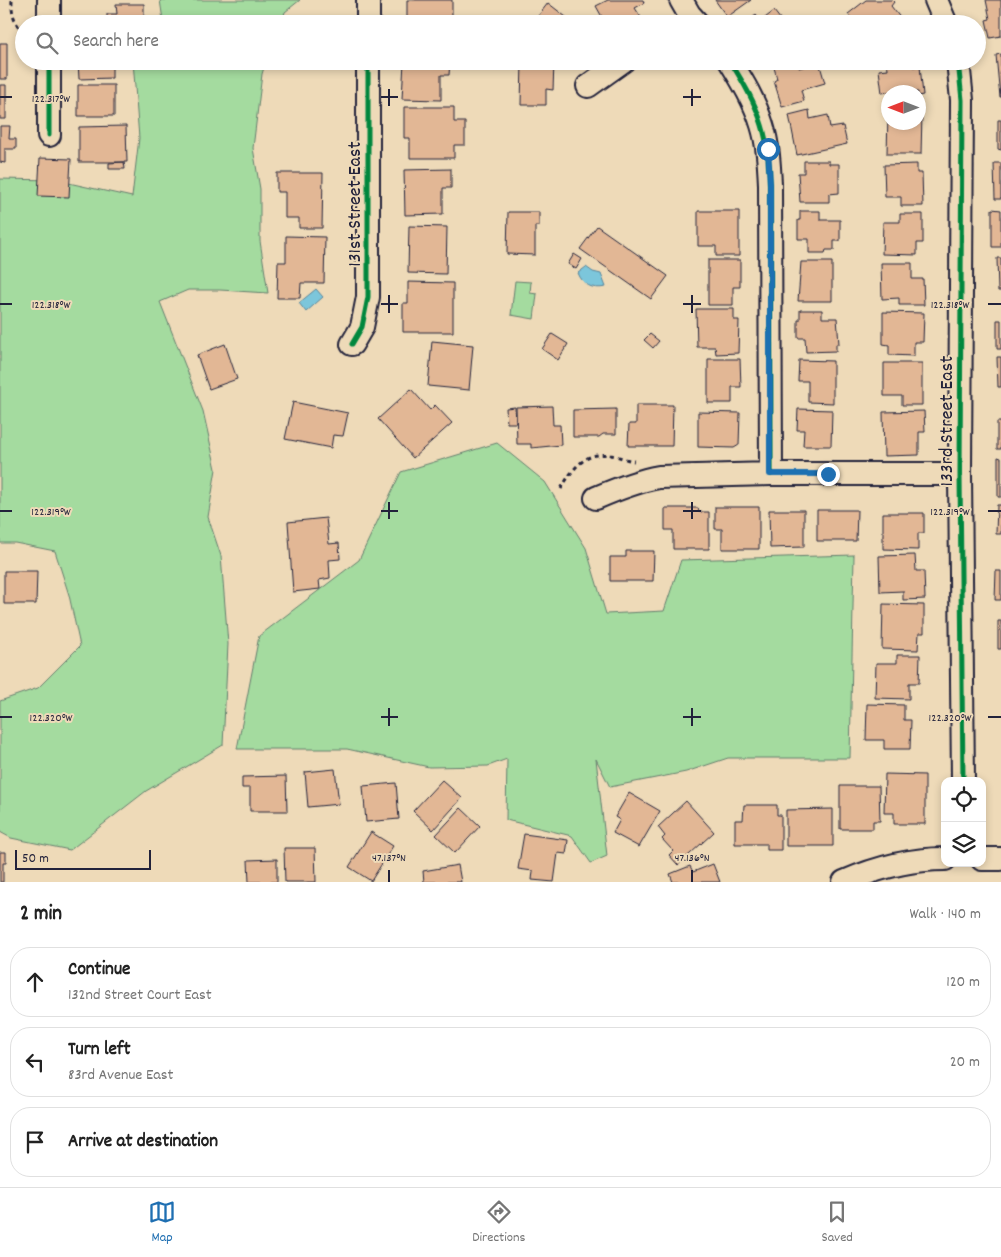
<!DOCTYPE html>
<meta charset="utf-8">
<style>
:root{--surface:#fff;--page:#f6f6f6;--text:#222;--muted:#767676;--line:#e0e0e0;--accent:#1f6fb2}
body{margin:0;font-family:Dekko,sans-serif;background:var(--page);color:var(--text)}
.controls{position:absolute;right:15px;bottom:15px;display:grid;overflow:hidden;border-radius:10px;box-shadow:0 2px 8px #0003}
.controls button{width:45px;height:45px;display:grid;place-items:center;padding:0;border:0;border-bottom:1px solid var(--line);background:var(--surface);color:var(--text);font:25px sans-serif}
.compass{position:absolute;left:881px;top:85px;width:45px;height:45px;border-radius:50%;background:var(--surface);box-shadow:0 2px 8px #0003;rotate:270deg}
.scale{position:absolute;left:15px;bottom:12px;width:136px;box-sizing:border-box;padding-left:5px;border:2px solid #22223b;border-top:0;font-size:14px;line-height:18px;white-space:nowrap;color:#22223b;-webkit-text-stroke:4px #eedab8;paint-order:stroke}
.stop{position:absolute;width:15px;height:15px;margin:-11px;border:4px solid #1f6fb2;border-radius:50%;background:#fff}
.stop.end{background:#1f6fb2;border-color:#fff;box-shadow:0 1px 5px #0008}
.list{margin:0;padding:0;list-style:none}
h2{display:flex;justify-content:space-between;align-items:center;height:65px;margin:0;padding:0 20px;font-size:21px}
h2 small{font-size:16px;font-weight:400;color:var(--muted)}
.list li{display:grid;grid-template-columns:32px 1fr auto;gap:15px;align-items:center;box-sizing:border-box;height:70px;margin:0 10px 10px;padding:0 10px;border:1px solid var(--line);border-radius:20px}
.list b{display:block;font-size:19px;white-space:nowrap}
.list p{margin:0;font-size:16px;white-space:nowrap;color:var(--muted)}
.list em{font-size:16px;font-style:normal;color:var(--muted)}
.icon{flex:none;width:28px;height:28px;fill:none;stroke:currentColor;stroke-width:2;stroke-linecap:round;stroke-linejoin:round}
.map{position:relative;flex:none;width:1001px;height:882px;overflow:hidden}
.search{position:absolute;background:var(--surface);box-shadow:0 2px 8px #0003;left:15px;right:15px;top:15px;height:55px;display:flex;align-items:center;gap:12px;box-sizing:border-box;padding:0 18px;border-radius:28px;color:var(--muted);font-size:19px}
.sheet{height:305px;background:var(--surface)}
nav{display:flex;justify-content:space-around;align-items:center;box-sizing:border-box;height:70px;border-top:1px solid var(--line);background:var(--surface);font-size:14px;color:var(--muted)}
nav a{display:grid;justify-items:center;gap:2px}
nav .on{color:var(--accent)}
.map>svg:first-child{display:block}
.green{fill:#a4db9f;stroke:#637e6d}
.water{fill:#7bc6db;stroke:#57849b}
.building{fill:#e2b795;stroke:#22223b}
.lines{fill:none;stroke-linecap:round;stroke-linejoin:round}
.minor-casing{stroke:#22223b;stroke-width:26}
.path{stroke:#22223b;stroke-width:3;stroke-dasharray:4 4;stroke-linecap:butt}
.minor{stroke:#eedab8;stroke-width:22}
.cycleway-casing{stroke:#eedab8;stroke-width:8}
.cycleway{stroke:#00873e;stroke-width:5}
.route{stroke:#1f6fb2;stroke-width:6}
.ticks{fill:none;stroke:#22223b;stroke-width:2}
.labels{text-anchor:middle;stroke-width:4;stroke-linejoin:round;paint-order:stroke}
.street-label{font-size:20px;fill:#22223b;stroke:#eedab8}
.ticks-label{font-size:12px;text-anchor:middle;fill:#22223b;stroke:#eedab8;stroke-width:4;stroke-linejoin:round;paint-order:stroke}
</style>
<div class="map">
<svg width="1001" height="882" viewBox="0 0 1001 882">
<rect width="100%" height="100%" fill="#eedab8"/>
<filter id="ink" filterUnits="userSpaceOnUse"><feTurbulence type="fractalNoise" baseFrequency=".02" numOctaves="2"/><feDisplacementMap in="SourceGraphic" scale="10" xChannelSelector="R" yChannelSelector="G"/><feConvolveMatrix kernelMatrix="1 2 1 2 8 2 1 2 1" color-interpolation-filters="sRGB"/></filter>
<g filter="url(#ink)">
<path class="green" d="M160 0H300L285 12 281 24H159L163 20Z
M133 61H266L262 74 253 148 260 189V241L268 293 220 290H188L160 302 203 411 216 469 208 517 221 556 228 644 223 745 146 791 70 850 11 838 0 832V701L38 688 80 646 69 595 55 551 15 543H0V179L55 180 132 197 139 138Z
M515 281 531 282 530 293 537 294 534 319 511 315Z
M497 443 545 482 586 548 606 614 664 611 681 560 854 555 850 758H728L686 772 610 787 596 759 607 856 591 863 572 836 506 820 507 759 488 766 429 767 347 749H237L259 636 359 560 401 472Z"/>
<path class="water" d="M586 267 593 272 601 274 606 287C592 290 583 285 578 273Z
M316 289 323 297 306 312 299 303Z"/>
<path class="building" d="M407 0H452V18L441 17V24H407Z
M608 0H643L644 3 635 8 642 19 633 24H606L596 6Z
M715 0H751L727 17Z
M866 0H892L894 2 891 6 905 24H856L848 14Z
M986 0H1001V36L990 38 986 20 990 19Z
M548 3 575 24H532Z
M116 4H144V24H107V14H117Z
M774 11 784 24H744L756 15 761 21Z
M0 43H7V79H0Z
M1001 54V97H1000L996 55Z
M78 61H112V78L79 79Z
M404 61H450L449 75H441V100L402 99Z
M792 61H797L799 68 819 62 825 83 801 90 804 101 782 107 774 81 777 79 774 67Z
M887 61H912L913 67 920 66 923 95 918 96V92H901V90L882 93 879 70 888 69Z
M522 62H554L553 90 546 89V105H521Z
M0 85H6V119H0Z
M78 85H114V116H78Z
M404 107H454V122H465V145H454V158H410V138H404Z
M809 110 810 119 828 115 830 128 843 126 847 144 797 155 789 115Z
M888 114V122H918V114H922L921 154H887Z
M998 120H1001V150L998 149Z
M0 126H10L9 139H16V149H5V163L0 162Z
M126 126 127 162H79V127Z
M40 158 71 159 69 197 38 196Z
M804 161H829V164H839V193L829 194V202H800L798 173H804Z
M124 162 125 169H109V163Z
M994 163H1001V199H995Z
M917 164V173H922L923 206H901V197H885L884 165Z
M451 169V188H443V214L405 215 404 170Z
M277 173H323L322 228H299V218H285V192H277Z
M992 209 1001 210V247H992Z
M698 211H739V256H716V246H698Z
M800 211H820V220H840V241H834V250H826L825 253H809V239H798V220H800Z
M508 212H539V226H535V255L507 254Z
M900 214H923V243H917V255L882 254 883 222H900Z
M409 226 447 227 446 274 408 273Z
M597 226 668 276 651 299 580 249Z
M286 236 325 237 324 283H301L300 298H277L278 262H286Z
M574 254 582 259 576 269 568 264Z
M997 258H1001V291H998Z
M708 260H740V287H733V305H708Z
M801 262H832V301H798Z
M881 263H912V279H923L924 305H899V298L882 299Z
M408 282 453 283V332H403V303H408Z
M696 309H734V320H739L738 353 716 354 715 347H697Z
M800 310H822V318H837L839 344H836V351L806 352 805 338H798V320H800Z
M883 312 924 313 923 342H914V356L889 355V345L883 344Z
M997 320H1001V349H997Z
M552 334 568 344 558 360 542 349Z
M650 334 659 341 653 348 644 340Z
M432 341 473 345 469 390 428 386Z
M225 344 237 379 209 389 197 355Z
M997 357H1001V387H998Z
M708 359H740L741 387H732V403H708Z
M799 360 833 361V403L808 402V381H798Z
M884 363H922V405H902V396H884Z
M411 389 430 410 435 405 452 423 413 458 378 419Z
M293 402 348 413 343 436 333 435 331 448 285 439Z
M636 405H673L672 446H628L629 424H636Z
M552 406 553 425H560L561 445 531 448V444H517L516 407Z
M515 407 516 423H507L506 408Z
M616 409V434H603L599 437H573V410Z
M798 409 832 410 831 446H803L804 430H797Z
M924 411 925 432H919V455L884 456 883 412Z
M698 412 740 413 739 445 734 448 698 447Z
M997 422H1001V449H997Z
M998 457 1001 458V497H998Z
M997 505H1001V534H996Z
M715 507H759V549H722V529H715Z
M665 508H698L699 512H709V549H673V530H665Z
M769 510H804V547L770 548Z
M817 510H857L856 541H817Z
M883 513H924V533H918V550L883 549Z
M326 518 329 544 339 543 340 559 329 560 330 578 319 580 320 589 293 592 288 522Z
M626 551H654L653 581H610V557H626Z
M915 555 916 571H924L925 599 903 600V591L880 592 879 556Z
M4 571H37L36 604H4Z
M996 571H1001V600H995Z
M883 604 924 605V633H919L918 650 882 649Z
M998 621H1001V649H998Z
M897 655H920L919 683H909V699L875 698 876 663H897Z
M867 704 904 705V720H911L910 749H884V740H866Z
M335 769 339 804 308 807 305 772Z
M885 774 925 775V824H894V813H884Z
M286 776 287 811H250V788H242V777Z
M442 780 462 798 433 830 413 811Z
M396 783 399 819 366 822 363 786Z
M840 786H879L880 821H873V829H840Z
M629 793 660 811 639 847 613 833 620 820 615 817Z
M686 801 714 832 678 865 669 855 673 851 662 839 665 836 658 827Z
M744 805H777V815H781V850H767V844H735V820H743Z
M461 808 480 826 455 853 436 835Z
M833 809V846H786V810Z
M371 832 393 846 371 881 349 867Z
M524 834 568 840 566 854 558 853 554 882 532 880 533 871 518 869Z
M284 848H315L316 882H285Z
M0 852H6V863H3V882H0Z
M277 859V882H249L248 860Z
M713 864 720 882H673L670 874 690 866 693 872Z
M458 865 461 882H424L423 871Z"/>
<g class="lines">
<g class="minor-casing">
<path id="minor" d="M49 0V24
M368 0V24
M681 0 689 14 698 24
M936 0 946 24
M49 61V135
M730 61C743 82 755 102 762 125 768 144 769 164 770 184L771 474
M958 61 962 100 960 474 963 781
M588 86 623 61
M352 344 362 327 368 297V61
M596 498C617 489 637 481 659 477L771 474H960
M982 859H1001
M844 882C876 868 909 859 945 859"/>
</g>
<path class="path" d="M12 0C11 14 15 23 24 34
M561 489C572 470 584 451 610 455 619 456 626 460 634 461"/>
<use href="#minor" class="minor"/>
<g class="cycleway-casing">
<path id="cycleway" d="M49 61V135
M730 61C743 82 755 102 762 125 768 144 769 164 770 184L771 474
M958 61 962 100 960 474 963 781
M352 344 362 327 368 297V61"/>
</g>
<use href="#cycleway" class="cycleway"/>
</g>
</g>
<g class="lines" filter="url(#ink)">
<path class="route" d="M768 149 770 184V474H828"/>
</g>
<path class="ticks" d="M389 89V106M692 89V106M0 97H12M381 97H398M683 97H701M389 295V313M692 295V313M0 304H12M381 304H398M683 304H701M988 304H1001M389 502V519M692 502V519M0 511H12M381 511H398M683 511H701M988 511H1001M389 708V726M692 708V726M0 717H12M381 717H398M683 717H701M988 717H1001M389 870V882M692 870V882"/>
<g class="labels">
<g class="street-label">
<text transform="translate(353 204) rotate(-90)" y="7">131st Street East</text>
<text transform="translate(945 421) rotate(-90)" y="7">133rd Street East</text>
</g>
</g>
<g class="ticks-label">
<text x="51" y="102">122.317°W</text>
<text x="950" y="308">122.318°W</text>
<text x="51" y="308">122.318°W</text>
<text x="950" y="515">122.319°W</text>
<text x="51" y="515">122.319°W</text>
<text x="950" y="721">122.320°W</text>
<text x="51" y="721">122.320°W</text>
<text x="389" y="861">47.137°N</text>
<text x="692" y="861">47.136°N</text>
</g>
</svg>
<div class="controls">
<button><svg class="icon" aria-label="locate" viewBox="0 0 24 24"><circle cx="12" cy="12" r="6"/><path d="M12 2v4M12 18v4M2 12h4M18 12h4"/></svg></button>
<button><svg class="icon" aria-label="layers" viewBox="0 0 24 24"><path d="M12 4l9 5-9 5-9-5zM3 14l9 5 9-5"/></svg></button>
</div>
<svg class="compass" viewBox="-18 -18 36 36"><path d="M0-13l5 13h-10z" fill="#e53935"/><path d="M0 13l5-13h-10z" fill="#767676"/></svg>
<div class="scale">50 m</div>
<div class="stop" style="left:768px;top:149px"></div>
<div class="stop end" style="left:828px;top:474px"></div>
<div class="search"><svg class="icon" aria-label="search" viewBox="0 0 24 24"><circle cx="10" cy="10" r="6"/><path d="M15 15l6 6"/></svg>Search here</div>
</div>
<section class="sheet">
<h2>2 min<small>Walk · 140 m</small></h2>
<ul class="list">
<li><svg class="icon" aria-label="ahead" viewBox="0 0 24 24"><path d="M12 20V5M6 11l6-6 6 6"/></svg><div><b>Continue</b><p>132nd Street Court East</p></div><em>120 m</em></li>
<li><svg class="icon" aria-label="left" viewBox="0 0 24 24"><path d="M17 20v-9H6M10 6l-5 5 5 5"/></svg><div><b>Turn left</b><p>83rd Avenue East</p></div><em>20 m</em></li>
<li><svg class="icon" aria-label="arrive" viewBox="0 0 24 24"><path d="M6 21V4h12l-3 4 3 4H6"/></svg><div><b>Arrive at destination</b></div></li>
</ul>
</section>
<nav>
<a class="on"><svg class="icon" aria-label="map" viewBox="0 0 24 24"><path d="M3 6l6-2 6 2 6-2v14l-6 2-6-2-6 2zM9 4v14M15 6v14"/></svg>Map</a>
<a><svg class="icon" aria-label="directions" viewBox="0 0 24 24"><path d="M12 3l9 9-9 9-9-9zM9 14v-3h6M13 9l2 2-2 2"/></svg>Directions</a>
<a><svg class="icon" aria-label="saved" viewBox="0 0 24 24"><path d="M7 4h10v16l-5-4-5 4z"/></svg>Saved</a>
</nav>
